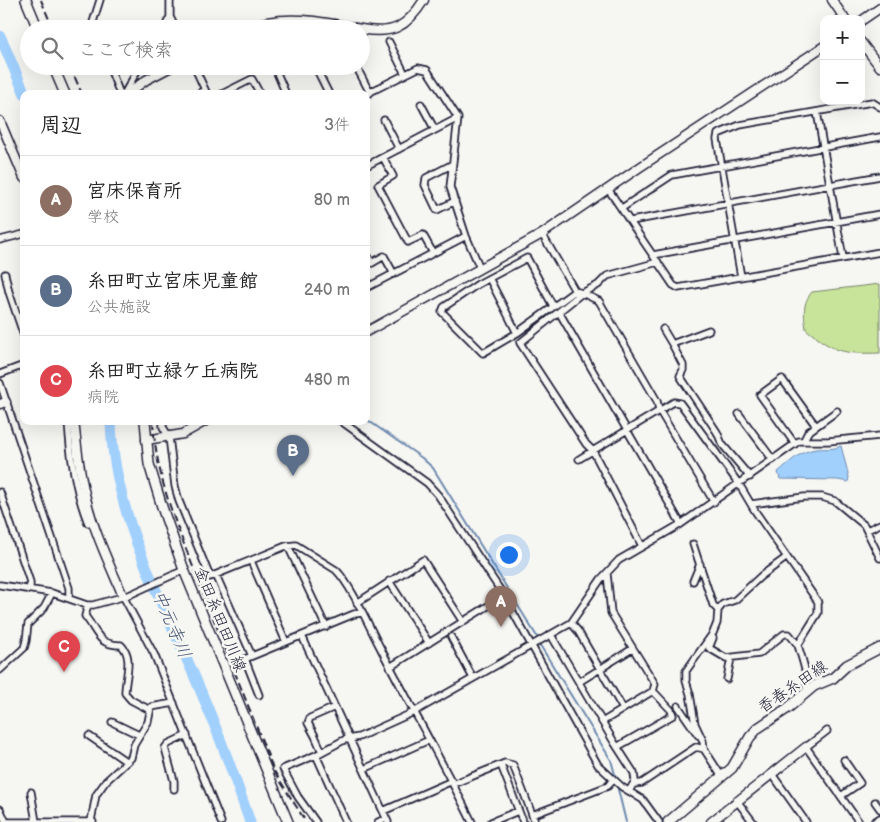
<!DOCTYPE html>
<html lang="ja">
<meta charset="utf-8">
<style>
:root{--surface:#fff;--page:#f6f6f6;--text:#222;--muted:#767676;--line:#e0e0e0;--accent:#d93025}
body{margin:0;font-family:"Balsamiq Sans","Klee One",sans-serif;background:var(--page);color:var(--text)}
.controls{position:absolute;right:15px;top:15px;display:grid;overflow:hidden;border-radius:10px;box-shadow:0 5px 20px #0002}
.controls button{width:45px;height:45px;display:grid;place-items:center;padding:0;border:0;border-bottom:1px solid var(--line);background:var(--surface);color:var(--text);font:25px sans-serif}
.you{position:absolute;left:508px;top:554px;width:18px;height:18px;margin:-12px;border:4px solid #fff;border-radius:50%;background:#1a73e8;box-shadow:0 0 0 8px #1a73e833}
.badge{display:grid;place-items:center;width:32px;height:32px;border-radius:50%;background:var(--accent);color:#fff;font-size:16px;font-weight:700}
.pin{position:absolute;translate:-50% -41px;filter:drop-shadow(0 1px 2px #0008)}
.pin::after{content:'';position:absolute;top:26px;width:18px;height:15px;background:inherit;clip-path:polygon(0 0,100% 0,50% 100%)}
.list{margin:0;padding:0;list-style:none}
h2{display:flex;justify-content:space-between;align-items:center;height:65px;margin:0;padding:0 20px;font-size:21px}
h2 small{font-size:16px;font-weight:400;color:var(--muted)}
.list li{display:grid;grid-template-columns:32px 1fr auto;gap:15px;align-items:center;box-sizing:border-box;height:90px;padding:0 20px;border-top:1px solid var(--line)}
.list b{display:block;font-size:19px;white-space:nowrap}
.list p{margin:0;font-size:16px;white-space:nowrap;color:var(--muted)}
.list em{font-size:16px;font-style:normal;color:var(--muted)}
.icon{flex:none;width:28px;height:28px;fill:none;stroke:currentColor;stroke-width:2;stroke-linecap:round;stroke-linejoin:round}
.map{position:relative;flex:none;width:880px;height:822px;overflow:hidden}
.search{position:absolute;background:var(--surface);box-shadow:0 5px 20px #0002;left:20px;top:20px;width:350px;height:55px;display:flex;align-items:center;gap:12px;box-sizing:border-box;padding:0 18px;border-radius:28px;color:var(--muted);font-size:19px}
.panel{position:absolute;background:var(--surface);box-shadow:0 5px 20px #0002;left:20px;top:90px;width:350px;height:335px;border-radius:10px}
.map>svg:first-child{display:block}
.green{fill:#c8e39a;stroke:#75826a}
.water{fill:#a1d0fd;stroke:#6e8aaf}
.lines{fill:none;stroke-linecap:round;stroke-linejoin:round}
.stream{stroke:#6e8aaf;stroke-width:2}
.river{stroke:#a1d0fd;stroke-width:11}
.minor-casing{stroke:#22223b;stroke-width:9}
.tertiary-casing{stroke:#22223b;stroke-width:11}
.secondary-casing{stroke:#22223b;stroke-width:12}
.minor{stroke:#f6f6f2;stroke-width:5.5}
.tertiary{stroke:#f6f6f2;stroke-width:8}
.secondary{stroke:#f6f6f2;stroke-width:9}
.rail{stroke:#22223b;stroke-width:2;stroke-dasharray:8 4;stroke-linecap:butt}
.labels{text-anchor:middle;stroke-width:5;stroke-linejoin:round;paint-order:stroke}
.street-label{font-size:16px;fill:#22223b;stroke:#f6f6f2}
.water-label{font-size:18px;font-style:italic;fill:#485675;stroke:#f6f6f2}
</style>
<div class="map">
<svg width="880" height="822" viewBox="0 0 880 822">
<rect width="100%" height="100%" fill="#f6f6f2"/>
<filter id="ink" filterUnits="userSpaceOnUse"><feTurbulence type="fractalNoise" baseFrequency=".02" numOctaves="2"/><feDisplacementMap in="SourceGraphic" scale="10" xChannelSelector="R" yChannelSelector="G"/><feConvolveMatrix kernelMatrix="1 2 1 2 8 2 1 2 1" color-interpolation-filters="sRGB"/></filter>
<g filter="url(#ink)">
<path class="green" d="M880 284V353C843 354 835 353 806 329 804 315 802 303 812 292Z"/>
<path class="water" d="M841 446 849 477 848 482 838 480 780 479 778 472C790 462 800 451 816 449 825 448 833 450 841 446Z"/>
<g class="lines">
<path class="stream" d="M366 419 422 458 433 468 536 635 540 645 611 760 616 778
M617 785 626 822"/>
<path class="river" d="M0 36 25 94
M111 421C113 510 158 594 193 673 214 721 233 772 250 822"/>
<g class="minor-casing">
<path id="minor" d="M170 17 176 29
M94 29 93 22 100 0
M164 29 170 17V0
M389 42 405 74
M109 66 120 94
M194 66 207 94
M274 66 286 94
M315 66 329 94
M356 66 370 93
M124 94 140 66
M197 94 205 90
M222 94 252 79 260 94
M366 94 418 68 427 70 458 118 450 187 466 236 480 268
M421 104 435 130
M817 112 843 258
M384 120 399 149
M383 157 393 176 378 185 408 242 423 235 433 253
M451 165 426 178 425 185 437 210 455 201
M366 166 458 118
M608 189 673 285 678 288 880 252
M622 208 672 175 880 137
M631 221 880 176
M542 234 575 291 582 293 598 285 607 276 658 262
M0 240 24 234
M366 253 372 263 384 256 394 274
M653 255 880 214
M5 274 9 292 24 336
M741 277 717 139 718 134 740 125 872 102 880 107
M489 278 517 333
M366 288 466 236
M553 306 527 258 478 284 444 307 442 312 483 353 517 333 575 291
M559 312 681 524
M663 329 672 344
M709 330 672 344 683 365V370L680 376 717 432 722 444 750 477
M0 374 24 365
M0 383 69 588V598
M739 414 773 460
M68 421C70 455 75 491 88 523L93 521
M163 421V427L169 437 175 486 179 501 210 577 286 546 296 545 336 570C352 586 369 627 381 649 411 707 443 763 472 822
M341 421 427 483 438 495 504 596 598 765 622 787 643 800 659 822
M804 440 808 432 837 411
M795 444 760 395 782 379 816 426
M579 459 674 402 680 403 739 484 755 511 818 602V613L798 645C802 660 809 676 806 691
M0 492 30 582V589
M751 504 804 497H822L835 501 864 525 880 558
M867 530 880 524
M693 544 713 605 718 610
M288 546 326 627
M642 546 593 451 586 444 520 343 582 293 599 301 657 401 659 410 714 502
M251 561 286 642
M216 575 252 656 354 614 362 613
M389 581 429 643
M693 581 700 564
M0 585 52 593 87 605H93L129 595 184 570
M123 596 154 654 221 822
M357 603 423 560 463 622
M88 605 85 616C98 632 97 645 121 645 134 657 125 677 125 693L131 700 150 710
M571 623 578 631 623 709
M551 635 614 742 634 773 635 781 629 791
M302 636 388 822
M451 637 473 678
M713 638 709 648 726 658 759 654 784 634H789L798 645
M252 656 245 659 259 695
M390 667 504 596
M0 670 24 648 26 641 28 624 44 608 52 593
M727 679 731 658
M579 682 632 649
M678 706 698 735
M112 722 139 735
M602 722 653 691 655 684 611 613 607 573
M827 731 806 747 859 822
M89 736 127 762
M617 747 673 715 671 710 653 691
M322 752 315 736 308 723 310 718 335 707
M316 755 283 769 298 797 316 822
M501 765 523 822
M364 769 429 740
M772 774 806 822
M722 777 704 749 703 741 695 724 690 694 686 681V671L713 633 717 623 718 610 723 604 735 600 761 576 787 557
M453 784 505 763 513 765 535 822
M634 784 642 783 696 747 704 749
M174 789V781L165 748 168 744 187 735
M31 792 36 822
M841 796 860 783 844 760
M737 801 753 822
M875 802 880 809
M0 809 6 822
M383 811 452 781
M532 815 608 786 613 779
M91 821 96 795 106 781 131 758 134 745 148 722 151 707 174 703
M5 822H93
M346 822 316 755 344 740 359 737 414 712 571 623 601 579 619 560 681 524 799 441H828L880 436
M378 822 386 819
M491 822 518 811
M874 822 880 818"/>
</g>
<g class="tertiary-casing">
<path id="tertiary" d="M832 0 845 19
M861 21 880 8
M246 29C278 12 327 22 361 29
M361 29C393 35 407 27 424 0
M861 42 880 67
M127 94 146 80 173 66
M0 121 24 178
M366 332 542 234 640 167 824 46
M0 404 6 402
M74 421C77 446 79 470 85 494 93 530 109 563 123 596
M146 440 183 434 206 421
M711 822 806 747"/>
</g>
<g class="secondary-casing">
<path id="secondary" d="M26 0 38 29
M53 66 65 94
M145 421 149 464 163 510 184 570 288 822
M668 822 732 768 750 737 758 728 788 708 814 686 833 678 847 665 880 648"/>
</g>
<use href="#minor" class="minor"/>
<use href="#tertiary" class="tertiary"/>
<use href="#secondary" class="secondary"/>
<path class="rail" d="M41 0 53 29
M70 66 82 94
M153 421C155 461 166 497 180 534L274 771 306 822"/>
</g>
</g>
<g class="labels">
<g class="street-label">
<text transform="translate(221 619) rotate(68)" y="6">金田糸田田川線</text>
<text transform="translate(792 686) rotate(-34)" y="6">香春糸田線</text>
</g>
<g class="water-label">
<text transform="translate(172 624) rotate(67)" y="6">中元寺川</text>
</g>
</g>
</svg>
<div class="controls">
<button>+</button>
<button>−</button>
</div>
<div class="you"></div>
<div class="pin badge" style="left:501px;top:627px;background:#8d6e63">A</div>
<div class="pin badge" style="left:293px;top:476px;background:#5c6f8a">B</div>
<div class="pin badge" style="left:64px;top:672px;background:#e0444e">C</div>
<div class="search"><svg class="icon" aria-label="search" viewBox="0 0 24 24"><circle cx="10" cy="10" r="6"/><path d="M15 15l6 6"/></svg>ここで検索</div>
<section class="panel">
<h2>周辺<small>3件</small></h2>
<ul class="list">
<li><span class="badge" style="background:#8d6e63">A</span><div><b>宮床保育所</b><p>学校</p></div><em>80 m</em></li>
<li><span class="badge" style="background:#5c6f8a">B</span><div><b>糸田町立宮床児童館</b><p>公共施設</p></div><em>240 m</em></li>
<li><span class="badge" style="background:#e0444e">C</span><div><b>糸田町立緑ケ丘病院</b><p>病院</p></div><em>480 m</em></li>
</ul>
</section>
</div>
